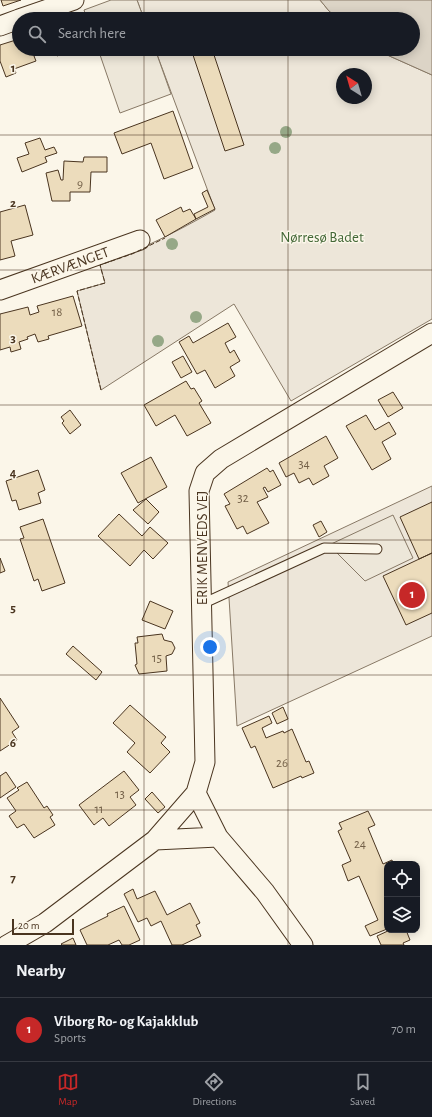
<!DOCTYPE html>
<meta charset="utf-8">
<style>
:root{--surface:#171b24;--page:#20242c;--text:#f1f3f6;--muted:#9ea1a6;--line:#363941;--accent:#c62828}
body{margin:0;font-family:"Alegreya Sans",sans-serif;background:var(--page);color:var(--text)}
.controls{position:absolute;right:12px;bottom:12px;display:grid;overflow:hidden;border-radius:8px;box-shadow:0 2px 10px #0003}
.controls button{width:36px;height:36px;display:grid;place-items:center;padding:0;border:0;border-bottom:1px solid var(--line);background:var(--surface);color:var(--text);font:20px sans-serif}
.compass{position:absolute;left:336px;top:68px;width:36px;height:36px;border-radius:50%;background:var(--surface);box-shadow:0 2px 10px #0003;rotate:323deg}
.scale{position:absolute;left:12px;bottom:10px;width:62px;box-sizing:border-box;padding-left:4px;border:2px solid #4a3520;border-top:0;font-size:11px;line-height:14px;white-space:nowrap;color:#4a3520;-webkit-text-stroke:3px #fbf6e9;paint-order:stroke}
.you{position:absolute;left:210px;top:647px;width:14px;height:14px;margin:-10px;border:3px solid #fff;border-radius:50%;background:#1a73e8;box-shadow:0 0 0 6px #1a73e833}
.badge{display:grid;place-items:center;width:26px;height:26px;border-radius:50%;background:var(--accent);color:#fff;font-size:13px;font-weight:700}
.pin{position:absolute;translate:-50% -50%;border:2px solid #fff;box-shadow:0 1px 4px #0006}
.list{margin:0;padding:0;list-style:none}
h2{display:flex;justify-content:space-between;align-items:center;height:52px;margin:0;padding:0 16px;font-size:17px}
h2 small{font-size:13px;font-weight:400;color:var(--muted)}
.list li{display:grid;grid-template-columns:26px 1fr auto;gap:12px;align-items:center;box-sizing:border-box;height:64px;padding:0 16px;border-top:1px solid var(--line)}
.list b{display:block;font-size:15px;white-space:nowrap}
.list p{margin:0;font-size:13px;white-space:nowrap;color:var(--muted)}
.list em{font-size:13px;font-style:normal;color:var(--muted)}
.icon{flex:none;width:22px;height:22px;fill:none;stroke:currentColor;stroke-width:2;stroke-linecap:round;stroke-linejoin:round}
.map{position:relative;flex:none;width:432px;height:945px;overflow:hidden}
.search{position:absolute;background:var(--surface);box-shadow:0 2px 10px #0003;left:12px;right:12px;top:12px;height:44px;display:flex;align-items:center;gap:10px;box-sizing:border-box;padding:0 14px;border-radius:22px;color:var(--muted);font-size:15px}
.sheet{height:116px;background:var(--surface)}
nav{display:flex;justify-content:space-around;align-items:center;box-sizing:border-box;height:56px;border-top:1px solid var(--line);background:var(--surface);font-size:11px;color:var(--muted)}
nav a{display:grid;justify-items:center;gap:2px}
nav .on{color:var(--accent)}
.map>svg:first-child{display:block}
.green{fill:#ede6d9;stroke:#887966;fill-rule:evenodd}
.parking{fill:#ede7d9;stroke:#887966}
.water{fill:#dcd4c6;stroke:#887966}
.building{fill:#ecdcbc;stroke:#4a3520}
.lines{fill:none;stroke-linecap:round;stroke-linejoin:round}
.lane-casing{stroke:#4a3520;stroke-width:11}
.street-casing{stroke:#4a3520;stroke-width:21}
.lane{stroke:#fbf6e9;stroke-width:9}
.street{stroke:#fbf6e9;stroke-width:19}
.fence{stroke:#4a3520;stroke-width:1;stroke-dasharray:5 2;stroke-linecap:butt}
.tree{fill:#96a887}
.grid{fill:none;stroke:#4a3520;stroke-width:1;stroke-opacity:0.55}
.labels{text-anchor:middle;stroke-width:3;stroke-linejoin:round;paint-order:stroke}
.number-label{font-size:13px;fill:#725f47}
.park-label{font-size:15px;fill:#436837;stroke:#fbf6e9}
.street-label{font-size:15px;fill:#4a3520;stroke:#fbf6e9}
.grid-label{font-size:13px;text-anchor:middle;font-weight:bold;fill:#4a3520;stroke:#fbf6e9;stroke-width:3;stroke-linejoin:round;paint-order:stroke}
</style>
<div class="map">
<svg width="432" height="945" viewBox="0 0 432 945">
<rect width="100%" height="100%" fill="#fbf6e9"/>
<path class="green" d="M137 0H320L329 11 339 19H144Z
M155 49H378L385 54 432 75V319L291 401 234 304 101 390 77 291 105 283 100 265C141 250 178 231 215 210ZM342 74H366V98H342Z
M432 486V636L237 726 228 582Z"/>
<path class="parking" d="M111 0H137L144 19H87L84 10Z
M98 49H155L171 94 120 113Z
M393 515 413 558 365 581 329 545Z"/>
<path class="water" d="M320 0H432V75L385 54 378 49H413V19H339L329 11Z"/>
<path class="building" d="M1 0H21L3 6Z
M19 39V49H42L44 52 34 56 36 61 14 69 16 73 6 77 0 61V45Z
M54 49H73L57 56Z
M191 49H212L244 145 225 151Z
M173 111 193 168 164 179 151 143 122 154 114 133Z
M40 138 45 150 54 147 57 153 45 157 47 162 22 172 17 158 29 154 25 143Z
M84 157H107V172H91L90 192H70V201H52L46 173 58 170 61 180H63L64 161 83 162Z
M207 190 215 209 196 219 194 214 208 207 202 193Z
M25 205 33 235 11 241 15 256 0 260V212Z
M181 207 183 212 190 209 196 219 165 237 156 220Z
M73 296 82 326 48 336 49 339 38 342 35 334 27 337 28 339 19 342 21 349 11 352 10 347 0 350V314L28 307 30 315 39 312 37 306Z
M228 323 236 337 225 343 230 353 234 350 240 361 230 367 235 376 215 388 205 370 197 374 179 342 189 336 193 343Z
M183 356 192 372 181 378 172 362Z
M186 381 191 389 194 388 202 401 199 403 211 423 187 436 175 415 156 426 144 405Z
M393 392 403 408 388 417 378 400Z
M70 410 81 425 70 434 62 423 64 421 61 417Z
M366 415 375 430 389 422 396 434 382 442 391 459 372 470 346 426Z
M326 436 338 458 324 466 329 476 313 485 309 478 299 483 294 473 286 477 279 463Z
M151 457 167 487 138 503 121 473Z
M267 468 270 472 273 470 281 485 268 492 265 487 263 488 268 497 257 502 269 523 247 534 243 526 237 529 225 506 230 504 224 494Z
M38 470 45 490 38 493 41 503 19 510 16 500 12 501 6 481Z
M146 499 159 512 148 524 133 510Z
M432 502V553L419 559 400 517Z
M119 514 142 536 150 527 168 543 153 559 144 550 130 566 98 536Z
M43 519 65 583 42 591 38 579 34 581 20 539 24 538 20 527Z
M321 521 327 532 319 537 313 525Z
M432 553V613L406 625 383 576Z
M0 558 5 571 0 573Z
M150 601 173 611 165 629 142 620Z
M162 634 164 640 172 642 175 648 172 654 166 656 167 671 139 674 135 665 137 664 135 643H138L137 637Z
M73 646 102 672 96 680 66 654Z
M0 698 19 727 12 732 17 740 0 751Z
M130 705 166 737 161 743 170 752 150 773 127 752 135 743 113 723Z
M283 707 288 719 277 724 272 713Z
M269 716 272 723 262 728 266 738 283 731 284 733 292 729 306 762 309 761 314 773 302 778 301 776 273 788 255 746 251 748 242 728Z
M124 771 139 790 130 797 136 805 109 826 103 818 94 825 79 805Z
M6 772 16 787 0 798V776Z
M27 782 44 808 47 806 53 815 50 817 55 825 34 838 24 824 17 828 9 816 16 811 7 798 19 790 17 788Z
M152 792 165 807 158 813 145 799Z
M368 811 375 825 368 828 383 864 392 860 393 864H387V929L370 936 365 926 378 920 359 876 348 881 342 865 351 861 338 831 342 829 339 823Z
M133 889 137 899 155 891 167 915 190 903 200 923 196 925 201 936 182 945H172L161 921 151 926 147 918 138 922 124 894Z
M124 906 140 940 129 945H122L119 940 108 945H87L80 930 108 916 107 914Z
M390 930H406L410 940 403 943 404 945H381L377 936Z
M73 938 76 945H62L61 944Z"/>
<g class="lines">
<g class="lane-casing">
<path id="lane" d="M202 604 324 548 377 549"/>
</g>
<g class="street-casing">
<path id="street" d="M19 19 74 0
M0 26 19 19
M0 290 140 240
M196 793 218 837 265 892 303 945
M155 840 218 837
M7 945 45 923 155 840 196 793 205 762 199 491 205 473 221 459 432 333"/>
</g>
<use href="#lane" class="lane"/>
<use href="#street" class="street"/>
<path class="fence" d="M101 390 77 291 105 283 100 265 132 254 165 238"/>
</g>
<g class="tree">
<circle cx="286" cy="132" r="6"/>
<circle cx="275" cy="148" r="6"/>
<circle cx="172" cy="244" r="6"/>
<circle cx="196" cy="317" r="6"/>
<circle cx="158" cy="341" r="6"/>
</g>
<path class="grid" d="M144 0V19M288 0V19M144 49V945M288 49V945M0 135H432M0 270H432M0 405H432M0 540H432M0 675H432M0 810H432"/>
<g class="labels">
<g class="number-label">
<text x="80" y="188">9</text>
<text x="57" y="316">18</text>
<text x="304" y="468">34</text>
<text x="243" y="502">32</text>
<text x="157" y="662">15</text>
<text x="282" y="767">26</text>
<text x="120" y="798">13</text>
<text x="99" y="813">11</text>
<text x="360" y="848">24</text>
</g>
<g class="park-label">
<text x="322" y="242">Nørresø Badet</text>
</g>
<g class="street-label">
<text transform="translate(70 265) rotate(-20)" y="5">KÆRVÆNGET</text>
<text transform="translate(202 548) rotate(-90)" y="5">ERIK MENVEDS VEJ</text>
</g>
</g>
<g class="grid-label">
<text x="13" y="72">1</text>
<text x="13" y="207">2</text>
<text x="13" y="342">3</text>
<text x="13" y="477">4</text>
<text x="13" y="612">5</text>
<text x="13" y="747">6</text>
<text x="13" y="882">7</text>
</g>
</svg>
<div class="controls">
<button><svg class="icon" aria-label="locate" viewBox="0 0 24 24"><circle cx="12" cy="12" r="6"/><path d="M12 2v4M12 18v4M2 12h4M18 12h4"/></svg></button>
<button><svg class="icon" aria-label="layers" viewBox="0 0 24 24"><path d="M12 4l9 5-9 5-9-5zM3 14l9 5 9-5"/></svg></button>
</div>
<svg class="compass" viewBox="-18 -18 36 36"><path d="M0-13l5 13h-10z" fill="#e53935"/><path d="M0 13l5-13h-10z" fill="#9ea1a6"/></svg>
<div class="scale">20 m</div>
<div class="you"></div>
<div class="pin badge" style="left:412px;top:595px">1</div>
<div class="search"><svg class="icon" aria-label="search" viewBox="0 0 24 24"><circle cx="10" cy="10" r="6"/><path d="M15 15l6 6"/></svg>Search here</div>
</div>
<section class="sheet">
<h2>Nearby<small></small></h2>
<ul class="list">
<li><span class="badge">1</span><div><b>Viborg Ro- og Kajakklub</b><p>Sports</p></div><em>70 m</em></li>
</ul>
</section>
<nav>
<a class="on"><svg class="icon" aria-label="map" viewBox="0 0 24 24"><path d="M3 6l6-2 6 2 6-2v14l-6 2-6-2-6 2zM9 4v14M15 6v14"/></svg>Map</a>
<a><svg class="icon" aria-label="directions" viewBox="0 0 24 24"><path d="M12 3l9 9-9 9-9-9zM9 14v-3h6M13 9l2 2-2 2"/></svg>Directions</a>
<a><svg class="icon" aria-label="saved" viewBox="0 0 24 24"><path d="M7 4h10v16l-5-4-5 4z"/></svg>Saved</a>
</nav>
